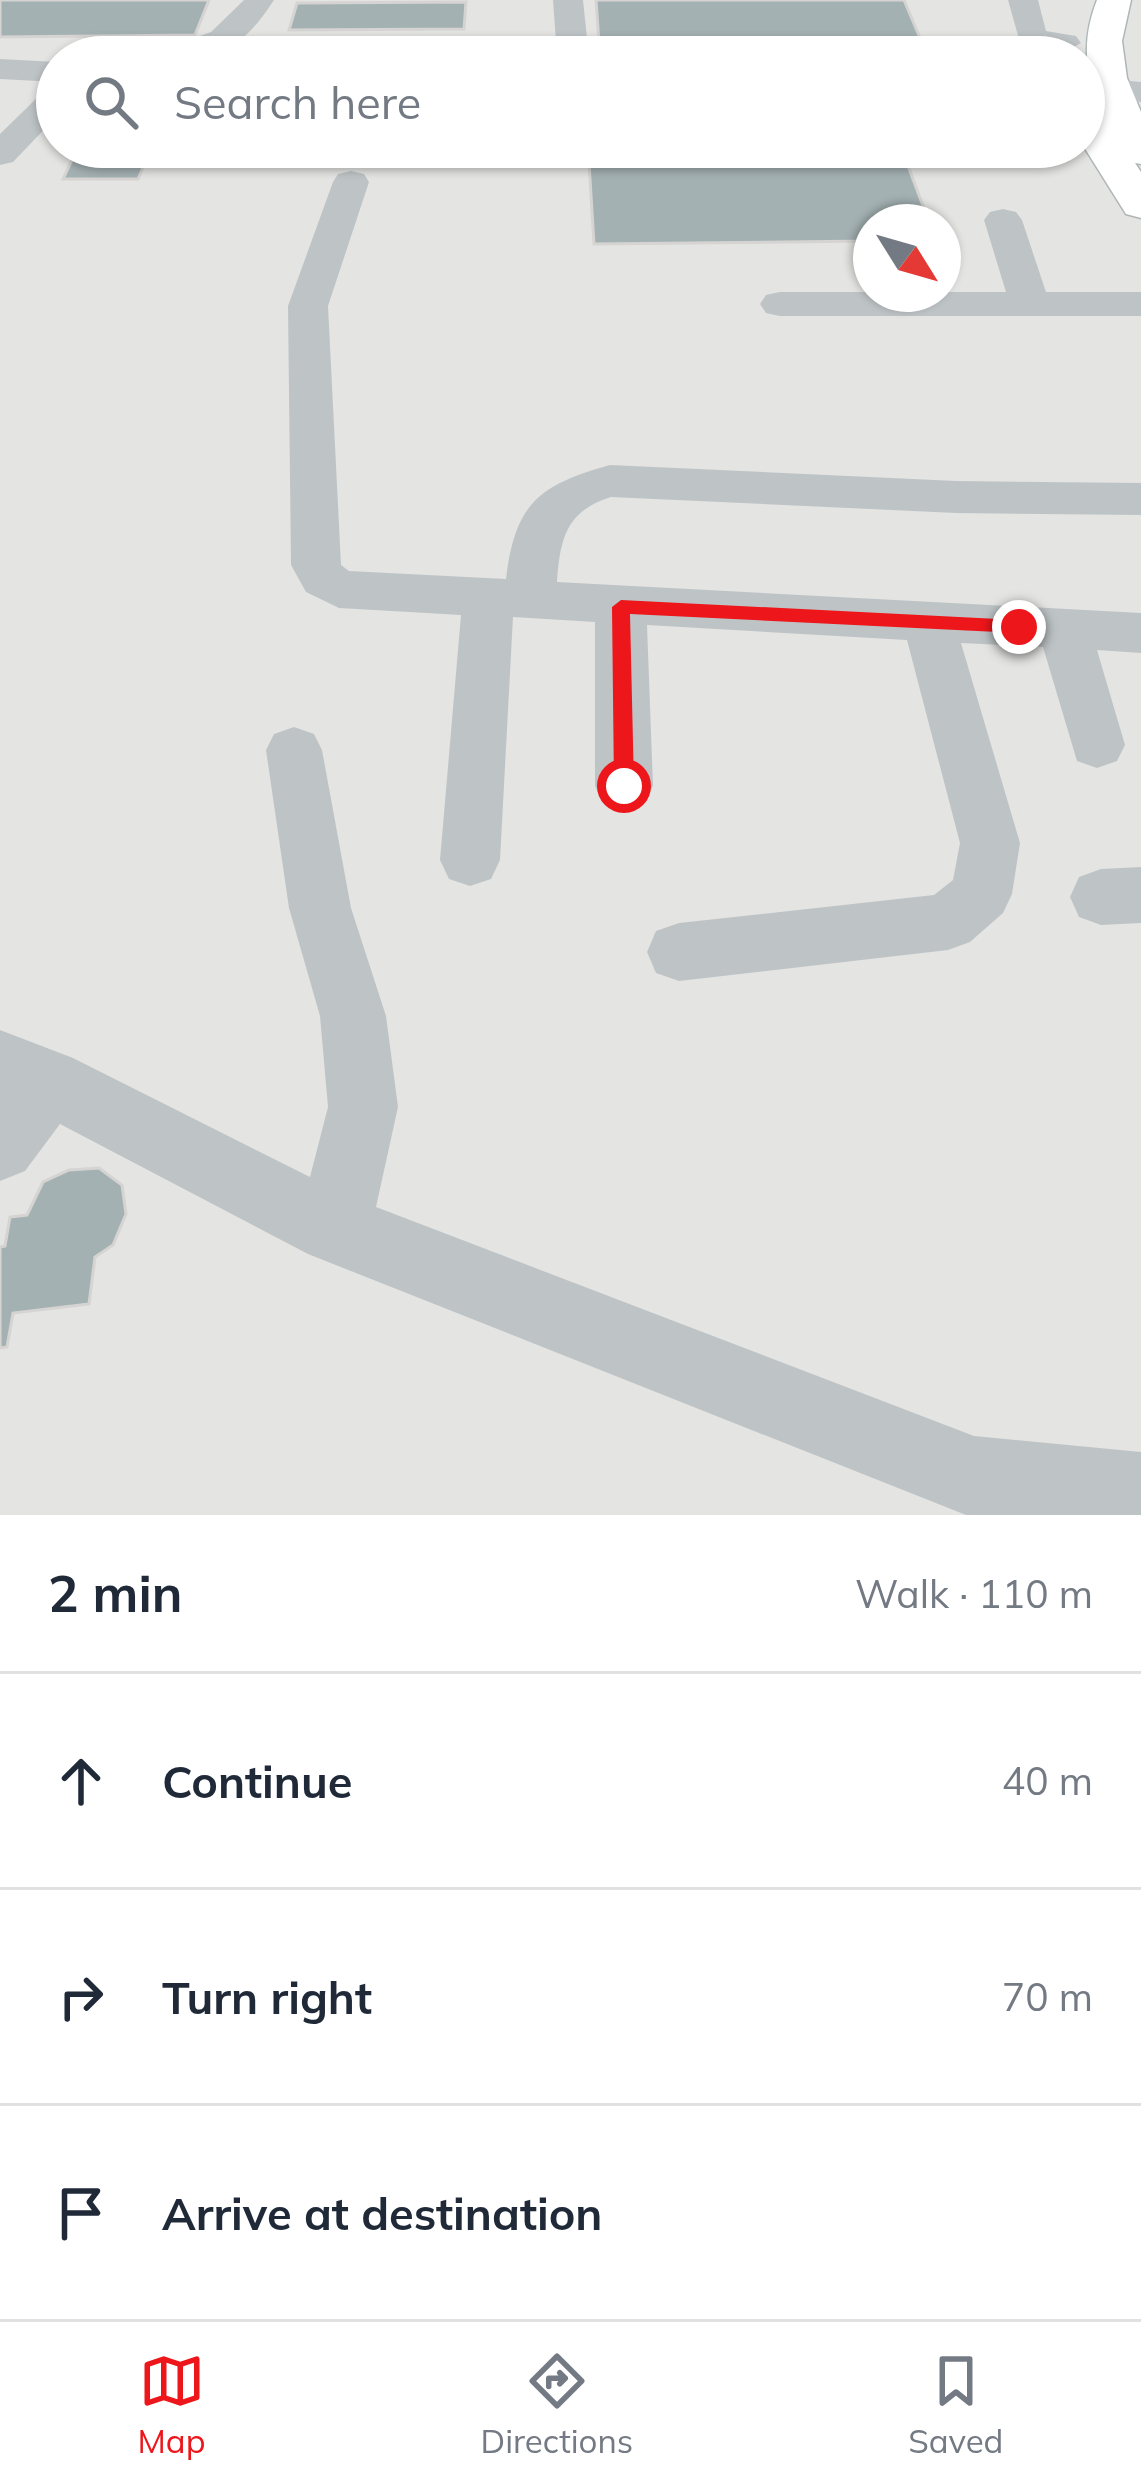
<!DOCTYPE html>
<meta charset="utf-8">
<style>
:root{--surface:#fff;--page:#f2f2f3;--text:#1f2937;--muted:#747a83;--line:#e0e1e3;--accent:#ed161a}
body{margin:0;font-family:Mulish,sans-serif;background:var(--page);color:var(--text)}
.compass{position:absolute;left:853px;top:204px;width:108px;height:108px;border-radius:50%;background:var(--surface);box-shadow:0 3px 9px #0004;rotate:127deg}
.stop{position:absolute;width:36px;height:36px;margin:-27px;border:9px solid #ed161a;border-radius:50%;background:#fff}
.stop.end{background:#ed161a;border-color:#fff;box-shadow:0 3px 12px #0008}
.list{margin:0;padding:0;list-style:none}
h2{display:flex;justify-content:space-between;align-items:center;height:156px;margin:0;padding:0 48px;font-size:51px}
h2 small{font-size:39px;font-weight:400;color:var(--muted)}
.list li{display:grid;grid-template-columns:78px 1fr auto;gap:36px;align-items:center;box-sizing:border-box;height:216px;padding:0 48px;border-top:3px solid var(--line)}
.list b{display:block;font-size:45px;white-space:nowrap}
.list em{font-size:39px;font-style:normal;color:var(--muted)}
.icon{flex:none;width:66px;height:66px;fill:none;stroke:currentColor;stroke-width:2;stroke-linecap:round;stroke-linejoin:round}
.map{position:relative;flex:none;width:1141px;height:1515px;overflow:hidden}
.search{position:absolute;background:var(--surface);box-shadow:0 3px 9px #0004;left:36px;right:36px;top:36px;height:132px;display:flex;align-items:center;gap:30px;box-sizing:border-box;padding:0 42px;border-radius:66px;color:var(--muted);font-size:45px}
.sheet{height:804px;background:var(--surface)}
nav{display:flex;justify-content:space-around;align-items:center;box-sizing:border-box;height:168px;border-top:3px solid var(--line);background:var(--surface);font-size:33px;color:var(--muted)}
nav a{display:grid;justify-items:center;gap:6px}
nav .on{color:var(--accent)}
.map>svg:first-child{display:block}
.built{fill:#e4e4e3;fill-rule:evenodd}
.building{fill:#a4b1b3;stroke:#d5d4d2;stroke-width:3}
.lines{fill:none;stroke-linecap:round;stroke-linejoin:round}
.major-casing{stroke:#afb6b8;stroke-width:3}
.minor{fill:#bec4c6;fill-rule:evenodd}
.major{fill:#fff;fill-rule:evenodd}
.route{fill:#ed161a}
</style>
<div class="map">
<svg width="1141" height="1515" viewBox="0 0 1141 1515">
<rect width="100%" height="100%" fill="#f4f3ef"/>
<path class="built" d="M0 0H1141V1515H0ZM57 57H1084V147H57ZM871 222H943V294H871Z"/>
<path class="building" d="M0 0H209L195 35 0 37Z
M596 0H904L928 57H600Z
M466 2 464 29 289 30 297 3Z
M78 147H152L138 179H63Z
M588 147H901L929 222H871V241L594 244Z
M99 1168 122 1185 126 1214 113 1245 95 1257 89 1304 13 1313 7 1347 0 1348V1247L5 1246 10 1217 27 1215 43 1182 69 1170Z"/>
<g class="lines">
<g class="major-casing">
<path id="major" d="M1097 0H1131L1122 41 1127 78 1141 112V164L1135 163 1141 172V218L1126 214 1084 147V110L1102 112C1085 73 1081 41 1097 0Z"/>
</g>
<path class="minor" d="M244 0H274C239 54 217 57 156 57L161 50 211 32Z
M553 0H583L589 57H557Z
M1008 0H1038L1046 31 1076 36 1081 43 1065 52 1021 46Z
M0 59 57 62V82L0 79Z
M1111 79 1141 82V102L1099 96 1094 89Z
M57 87V116L13 162 0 165V134L45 90Z
M351 171 364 174 369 182 328 306 341 565 349 571 506 579C515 503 539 485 610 465L956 481 1141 483V515L956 513 611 497C566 511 560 539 557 582L1141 613V653L1097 650 1125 745 1117 761 1097 768 1077 761 1043 647 961 643 1020 843 1012 894 1003 913 970 942 948 950 679 981 656 973 647 952 656 931 679 923 934 895 953 880 960 843 907 640 647 625 653 786 645 803 624 810 603 803 595 786V622L513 617 500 860 491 879 470 886 449 879 440 860 461 615 339 608 306 592 291 565 288 306 333 182 338 174Z
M1003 209 1016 212 1022 220 1046 292H1141V316H780L766 313 760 304 766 295 780 292H1006L984 220 990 212Z
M294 727 314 734 322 750 351 908 386 1016 398 1107 376 1207 974 1436 1141 1452V1515H966L308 1254 60 1124 25 1171 0 1181V1030L73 1058 310 1177 328 1107 320 1016 289 908 266 750 274 734Z
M1141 867V923L1101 925 1079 917 1070 897 1079 877 1101 869Z"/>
<use href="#major" class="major"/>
</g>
<path class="route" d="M621 600 1019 620 1028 627 1019 633 630 614 634 786 624 794 614 786 612 607Z"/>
</svg>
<svg class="compass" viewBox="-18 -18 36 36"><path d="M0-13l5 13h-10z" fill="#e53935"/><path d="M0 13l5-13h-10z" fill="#747a83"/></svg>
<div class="stop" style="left:624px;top:786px"></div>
<div class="stop end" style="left:1019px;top:627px"></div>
<div class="search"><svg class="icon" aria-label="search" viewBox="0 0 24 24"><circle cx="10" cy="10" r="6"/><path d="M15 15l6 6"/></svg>Search here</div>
</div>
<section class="sheet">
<h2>2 min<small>Walk · 110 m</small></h2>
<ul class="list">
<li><svg class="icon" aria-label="ahead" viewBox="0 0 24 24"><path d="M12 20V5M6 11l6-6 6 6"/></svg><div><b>Continue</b></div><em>40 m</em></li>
<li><svg class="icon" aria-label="right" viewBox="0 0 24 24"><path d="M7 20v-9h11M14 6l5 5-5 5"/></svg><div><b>Turn right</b></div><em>70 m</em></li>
<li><svg class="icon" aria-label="arrive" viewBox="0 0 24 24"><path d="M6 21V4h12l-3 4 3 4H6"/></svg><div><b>Arrive at destination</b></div></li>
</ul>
</section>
<nav>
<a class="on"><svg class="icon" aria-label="map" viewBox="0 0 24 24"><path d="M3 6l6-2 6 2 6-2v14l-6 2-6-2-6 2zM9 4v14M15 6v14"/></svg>Map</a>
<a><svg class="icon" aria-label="directions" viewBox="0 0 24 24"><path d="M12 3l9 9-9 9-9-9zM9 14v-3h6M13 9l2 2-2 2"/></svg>Directions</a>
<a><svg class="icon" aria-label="saved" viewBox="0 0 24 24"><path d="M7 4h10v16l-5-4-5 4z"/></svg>Saved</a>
</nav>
